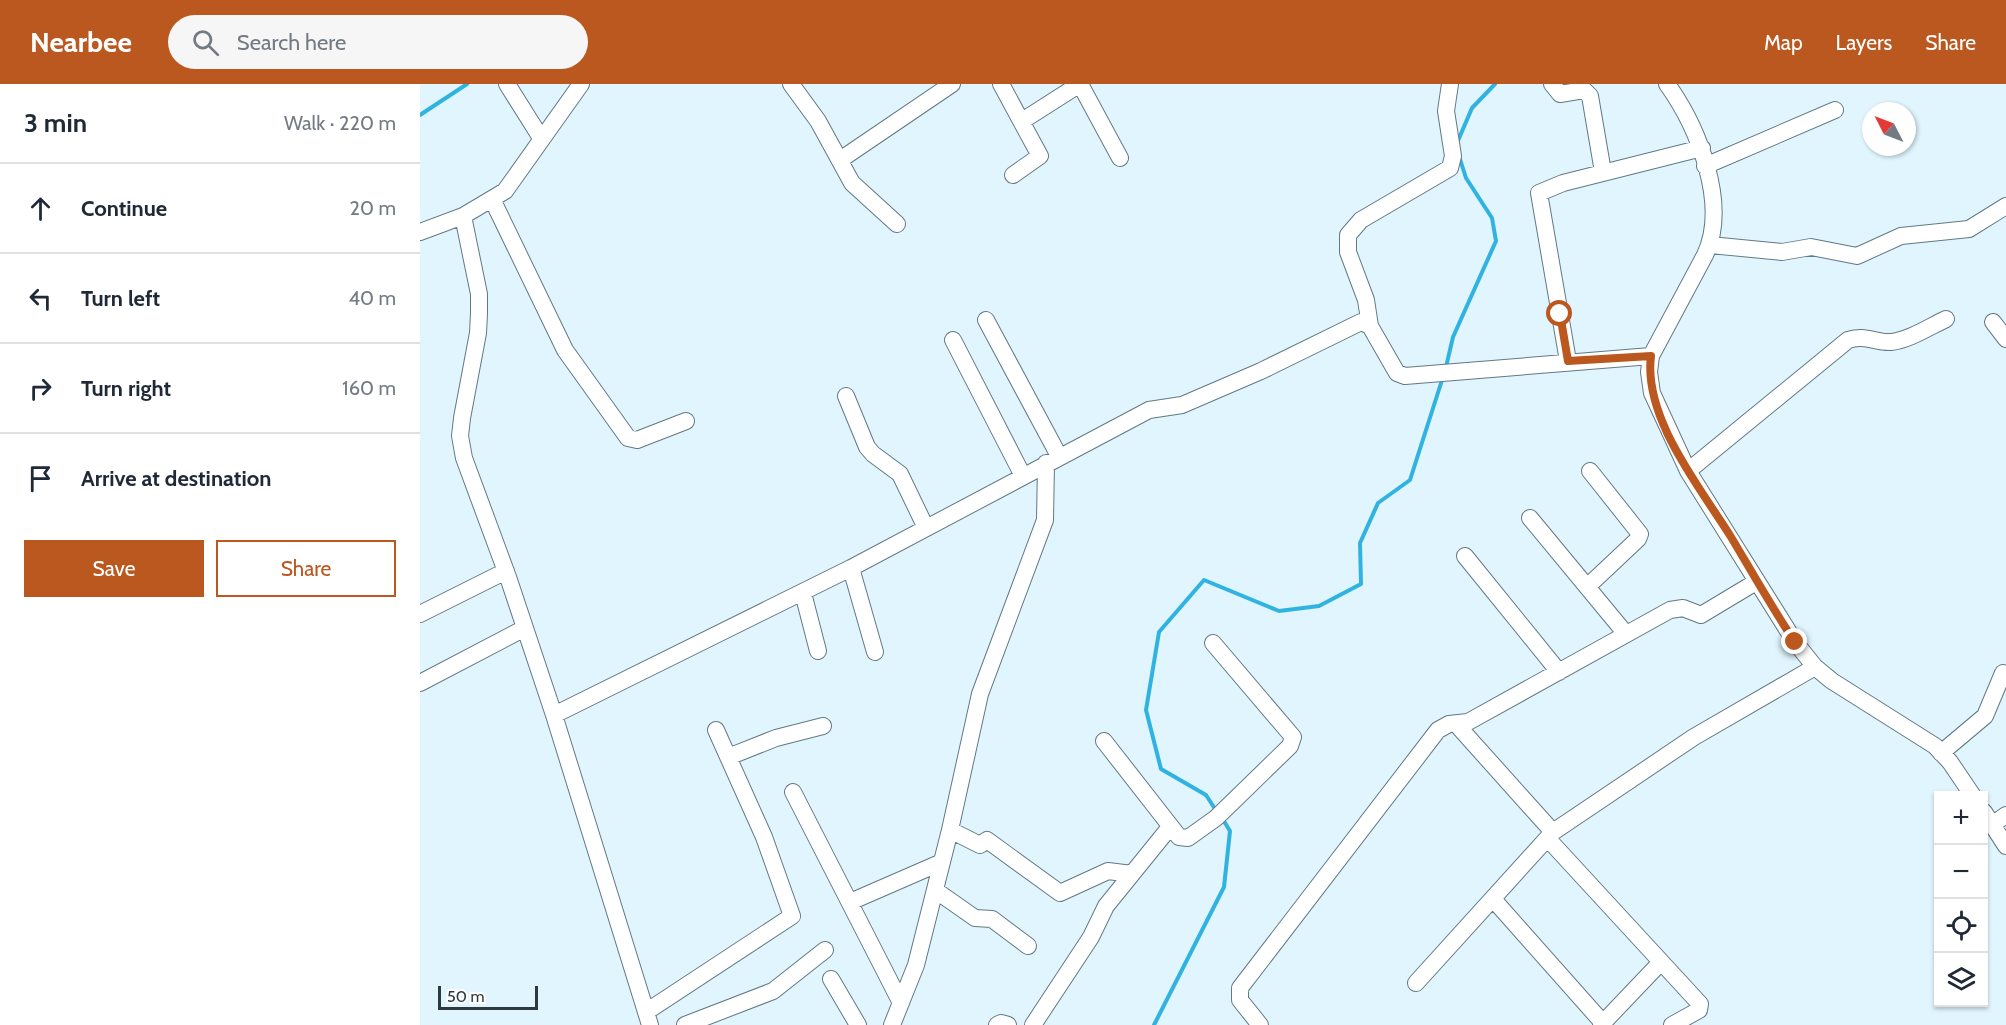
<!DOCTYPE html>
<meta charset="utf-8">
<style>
:root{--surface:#fff;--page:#f6f6f7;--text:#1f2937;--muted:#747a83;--line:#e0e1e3;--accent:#bb5820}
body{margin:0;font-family:Cabin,sans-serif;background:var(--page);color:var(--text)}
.controls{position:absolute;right:18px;bottom:18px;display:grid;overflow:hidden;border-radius:0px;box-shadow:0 2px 4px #0004}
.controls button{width:54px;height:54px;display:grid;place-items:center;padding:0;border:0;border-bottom:2px solid var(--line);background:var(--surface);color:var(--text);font:30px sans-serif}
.compass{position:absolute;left:1442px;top:18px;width:54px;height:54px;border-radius:50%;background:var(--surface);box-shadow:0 2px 4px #0004;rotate:312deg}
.scale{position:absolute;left:18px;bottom:15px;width:100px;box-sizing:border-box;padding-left:6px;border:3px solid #2e383d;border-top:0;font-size:16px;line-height:21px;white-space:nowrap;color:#2e383d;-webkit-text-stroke:4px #fff;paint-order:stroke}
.stop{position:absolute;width:18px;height:18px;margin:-14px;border:4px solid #bb5820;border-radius:50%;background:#fff}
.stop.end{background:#bb5820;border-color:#fff;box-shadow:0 2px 6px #0008}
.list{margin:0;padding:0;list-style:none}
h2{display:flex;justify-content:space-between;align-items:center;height:78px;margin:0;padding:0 24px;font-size:26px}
h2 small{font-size:20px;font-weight:400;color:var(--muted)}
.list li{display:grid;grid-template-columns:39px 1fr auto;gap:18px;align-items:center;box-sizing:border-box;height:90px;padding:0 24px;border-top:2px solid var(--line)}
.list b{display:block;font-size:22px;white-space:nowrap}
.list em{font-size:20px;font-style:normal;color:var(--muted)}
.actions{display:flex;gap:12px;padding:18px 24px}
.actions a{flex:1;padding:14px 0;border:2px solid var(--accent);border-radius:0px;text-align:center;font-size:21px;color:var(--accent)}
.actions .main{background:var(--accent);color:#fff}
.icon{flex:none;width:33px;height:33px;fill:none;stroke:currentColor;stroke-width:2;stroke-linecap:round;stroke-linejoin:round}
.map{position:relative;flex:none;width:1586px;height:941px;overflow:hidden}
header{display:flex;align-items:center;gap:36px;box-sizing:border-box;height:84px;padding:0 30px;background:var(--accent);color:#fff}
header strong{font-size:28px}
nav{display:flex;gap:33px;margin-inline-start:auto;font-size:21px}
.search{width:420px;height:54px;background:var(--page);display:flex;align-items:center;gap:15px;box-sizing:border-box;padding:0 21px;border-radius:33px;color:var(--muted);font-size:22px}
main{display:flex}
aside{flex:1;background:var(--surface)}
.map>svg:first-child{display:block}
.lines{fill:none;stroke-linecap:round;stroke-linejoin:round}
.stream{stroke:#30b3e0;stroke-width:4}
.minor-casing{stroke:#627983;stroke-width:18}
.minor{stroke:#fff;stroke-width:16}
.route{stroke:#bb5820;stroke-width:8}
</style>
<header>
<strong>Nearbee</strong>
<div class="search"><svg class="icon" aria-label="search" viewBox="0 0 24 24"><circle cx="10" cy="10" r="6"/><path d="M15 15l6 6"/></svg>Search here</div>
<nav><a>Map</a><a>Layers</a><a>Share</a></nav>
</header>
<main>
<aside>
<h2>3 min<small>Walk · 220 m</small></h2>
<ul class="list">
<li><svg class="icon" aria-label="ahead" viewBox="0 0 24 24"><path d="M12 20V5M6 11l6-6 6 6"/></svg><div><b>Continue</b></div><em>20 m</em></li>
<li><svg class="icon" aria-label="left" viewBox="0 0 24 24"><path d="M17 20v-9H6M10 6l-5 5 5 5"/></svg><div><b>Turn left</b></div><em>40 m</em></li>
<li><svg class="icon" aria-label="right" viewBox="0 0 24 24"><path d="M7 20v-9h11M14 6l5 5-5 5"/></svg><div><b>Turn right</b></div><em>160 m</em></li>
<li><svg class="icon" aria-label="arrive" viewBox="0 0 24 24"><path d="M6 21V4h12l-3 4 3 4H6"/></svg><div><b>Arrive at destination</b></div></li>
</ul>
<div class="actions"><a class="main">Save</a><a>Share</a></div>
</aside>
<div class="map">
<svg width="1586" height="941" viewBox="0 0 1586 941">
<rect width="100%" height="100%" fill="#e0f5fe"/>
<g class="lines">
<path class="stream" d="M0 31 47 0
M1037 59 1052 24 1075 0
M1026 283 1033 253 1076 157 1072 134 1046 94 1039 72
M797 728 786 711 741 685 726 626 739 548 784 496 859 527 899 522 941 500 940 459 958 419 990 396 1023 293
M734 941 804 803 810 747 802 734"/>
<g class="minor-casing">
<path id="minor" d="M87 0 121 54
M371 0 398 37 432 99 477 140
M581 0 620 72 593 91
M660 0 700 74
M1132 0 1140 10 1164 6 1170 12 1183 88
M1247 0C1278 43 1309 120 1285 171L1231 272 1229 288 1232 309 1268 387 1375 558 1395 583 1412 597 1515 662 1530 678 1553 712
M602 37 660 0
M420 76 532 0
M1285 82 1415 26
M72 115 145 266 208 354 217 356 266 337
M43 132 59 210V229L58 249 42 334 40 352 44 374 88 493 134 631 230 941
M0 148 43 132 85 107 161 0
M1290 161 1362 168 1391 163 1437 172 1481 152 1549 145 1586 122
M566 236 639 372
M1573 238 1586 255
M950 242 946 216 928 168V151L941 136 1030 84 1033 72 1026 27 1030 0
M533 256 603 392
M1148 277 1119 109 1143 99 1282 64
M426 312 447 363 453 370 480 390 506 444
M1268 387 1428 256C1444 250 1456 259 1471 258 1489 256 1509 243 1526 235
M1110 434 1206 550
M1045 472 1139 588
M431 484 455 568
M1167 503 1218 455 1220 450 1170 387
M383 509 398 567
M0 530 86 487
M0 599 105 544
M134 631 431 484 729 326 762 321 841 287 941 238 950 242 977 289 985 292 1231 272
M1037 641 1133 748
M684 657 759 753 768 754 796 734 870 662 873 653 793 559
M1521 669 1565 632 1583 589
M308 673 356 654 403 642
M373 708 481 919
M1564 728 1586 762
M1572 741 1586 731
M530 746 560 761 567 756 640 809 688 787 712 790
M1128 755 1280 920 1279 926 1252 941
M515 806 555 834 572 835 608 862
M1073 815 1183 939
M430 818 522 778
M411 895 438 941
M996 899 1133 748 1274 653 1395 583
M226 928 372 832 344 753 296 646
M265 941 353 907 405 866
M472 941 496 881 530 746 560 610 625 436 626 379
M577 941 581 939 588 941
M613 941 671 853 686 822 750 743
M840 941 820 916V904L1018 646 1029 640 1048 638 1250 526 1263 524 1281 531 1336 498
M1181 941 1241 878"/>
</g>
<use href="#minor" class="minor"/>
</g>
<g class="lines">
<path class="route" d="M1140 230 1148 277 1231 272C1223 334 1280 403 1311 453 1332 488 1352 524 1375 558"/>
</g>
</svg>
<div class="controls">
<button>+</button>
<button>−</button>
<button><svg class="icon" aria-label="locate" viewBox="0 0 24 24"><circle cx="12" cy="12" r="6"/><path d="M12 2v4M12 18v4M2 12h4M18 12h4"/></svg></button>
<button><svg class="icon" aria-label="layers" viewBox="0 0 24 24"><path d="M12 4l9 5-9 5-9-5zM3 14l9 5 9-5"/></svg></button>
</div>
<svg class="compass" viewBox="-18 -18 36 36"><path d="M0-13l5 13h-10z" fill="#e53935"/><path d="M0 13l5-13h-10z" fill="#747a83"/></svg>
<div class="scale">50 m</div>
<div class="stop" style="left:1140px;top:230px"></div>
<div class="stop end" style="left:1375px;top:558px"></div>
</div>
</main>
